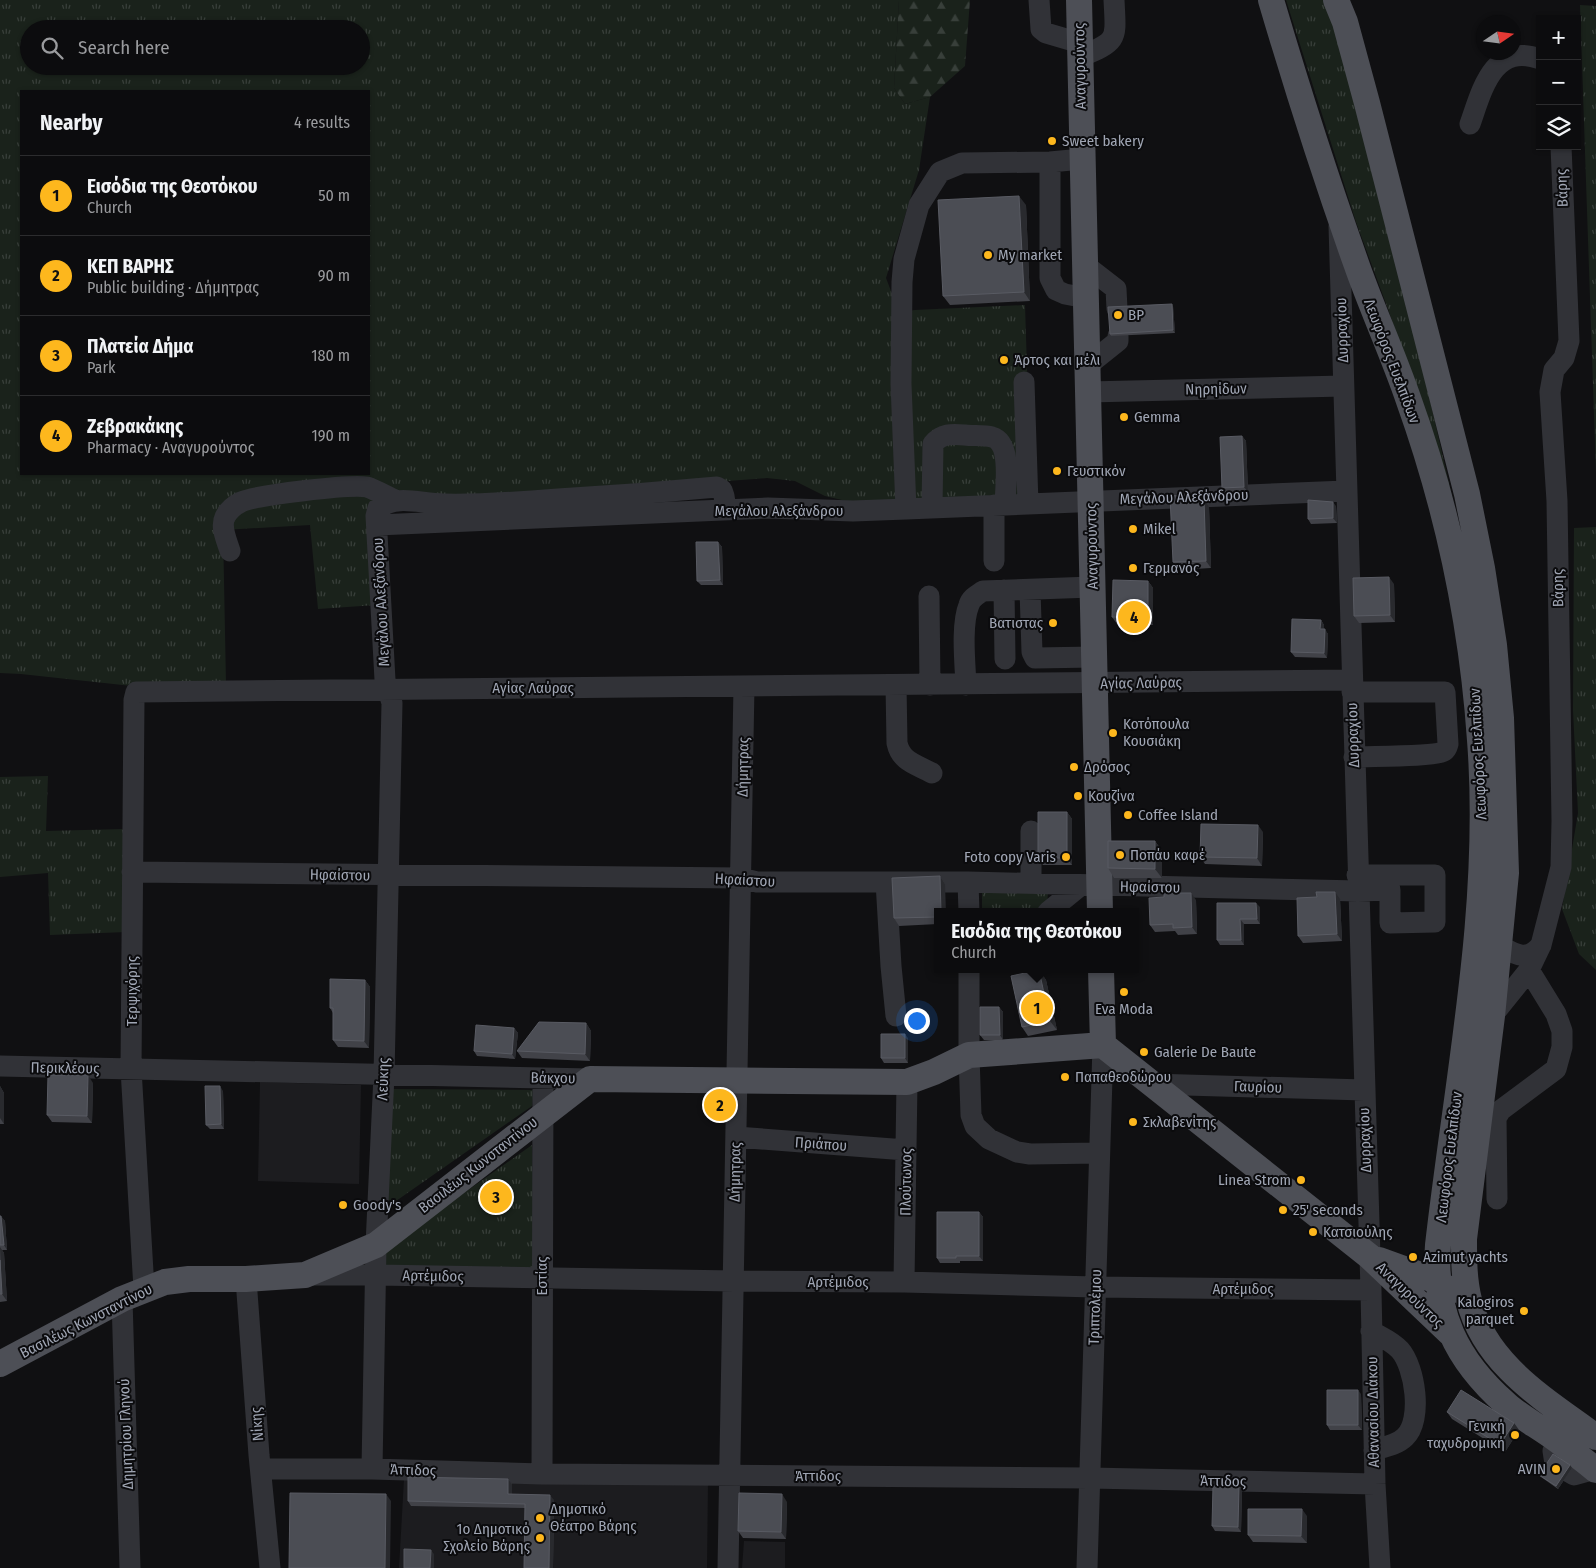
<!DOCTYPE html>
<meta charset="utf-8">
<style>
:root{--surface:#0c0c0e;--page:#1a1a1c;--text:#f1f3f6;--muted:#9a9b9e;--line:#2c2c2e;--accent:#fdb71d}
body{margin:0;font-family:"Fira Sans Condensed",sans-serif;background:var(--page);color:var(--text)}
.controls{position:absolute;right:15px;top:15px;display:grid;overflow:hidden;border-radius:0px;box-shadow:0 1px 4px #0004}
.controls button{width:45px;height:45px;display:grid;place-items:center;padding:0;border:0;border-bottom:1px solid var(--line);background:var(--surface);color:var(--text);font:25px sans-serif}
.compass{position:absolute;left:1476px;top:15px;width:45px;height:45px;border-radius:50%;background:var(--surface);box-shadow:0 1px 4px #0004;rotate:77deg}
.you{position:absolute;left:916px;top:1020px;width:18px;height:18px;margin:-12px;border:4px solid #fff;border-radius:50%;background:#1a73e8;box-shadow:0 0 0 8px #1a73e833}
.badge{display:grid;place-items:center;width:32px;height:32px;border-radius:50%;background:var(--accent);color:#111;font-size:16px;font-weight:700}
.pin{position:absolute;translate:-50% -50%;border:2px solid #fff;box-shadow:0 1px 5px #0006}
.popup{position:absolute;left:934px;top:908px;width:205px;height:65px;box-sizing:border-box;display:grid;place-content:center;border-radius:0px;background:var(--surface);filter:drop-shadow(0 1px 4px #0005);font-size:16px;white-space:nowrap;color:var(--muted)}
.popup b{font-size:19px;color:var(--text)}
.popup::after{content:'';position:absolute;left:50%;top:100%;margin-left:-10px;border:10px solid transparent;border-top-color:var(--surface)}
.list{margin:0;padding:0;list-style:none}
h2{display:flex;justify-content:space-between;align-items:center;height:65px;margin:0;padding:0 20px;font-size:21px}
h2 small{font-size:16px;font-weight:400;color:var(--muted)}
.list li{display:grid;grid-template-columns:32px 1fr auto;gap:15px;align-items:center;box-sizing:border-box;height:80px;padding:0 20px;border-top:1px solid var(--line)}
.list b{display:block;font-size:19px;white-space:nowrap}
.list p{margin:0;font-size:16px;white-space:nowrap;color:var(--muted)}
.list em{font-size:16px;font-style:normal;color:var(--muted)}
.icon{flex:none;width:28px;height:28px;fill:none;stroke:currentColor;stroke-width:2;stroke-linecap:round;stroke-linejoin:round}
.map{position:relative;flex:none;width:1596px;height:1568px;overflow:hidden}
.search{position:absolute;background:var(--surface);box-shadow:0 1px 4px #0004;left:20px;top:20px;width:350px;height:55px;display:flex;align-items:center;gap:12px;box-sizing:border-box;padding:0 18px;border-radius:28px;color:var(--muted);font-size:19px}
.panel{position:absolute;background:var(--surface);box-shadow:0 1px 4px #0004;left:20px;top:90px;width:350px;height:385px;border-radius:0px}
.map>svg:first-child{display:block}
.built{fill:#1c1c1f}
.grass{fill:url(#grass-tufts);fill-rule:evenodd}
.forest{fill:url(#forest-firs)}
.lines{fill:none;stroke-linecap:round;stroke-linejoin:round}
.minor{stroke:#313237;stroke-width:21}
.major{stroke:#4d4f56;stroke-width:26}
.wall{fill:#414248}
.shaded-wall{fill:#292a2e}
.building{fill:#4b4d54;stroke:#595b63}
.poi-dot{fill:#fdb71d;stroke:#0b0b0d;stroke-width:2}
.labels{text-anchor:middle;stroke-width:4;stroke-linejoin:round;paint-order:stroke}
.street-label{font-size:15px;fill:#a0a6b4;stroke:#0b0b0d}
.poi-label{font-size:15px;fill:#a0a6b4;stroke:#0b0b0d;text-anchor:start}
</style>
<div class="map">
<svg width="1596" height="1568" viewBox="0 0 1596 1568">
<defs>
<pattern id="grass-tufts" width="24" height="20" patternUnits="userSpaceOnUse" patternTransform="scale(1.25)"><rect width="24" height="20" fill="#1a221b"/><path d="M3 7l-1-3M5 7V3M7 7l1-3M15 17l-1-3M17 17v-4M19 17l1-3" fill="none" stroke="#383f3a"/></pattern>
<pattern id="forest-firs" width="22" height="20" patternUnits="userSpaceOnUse" patternTransform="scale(1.25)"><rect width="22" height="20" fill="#1a221b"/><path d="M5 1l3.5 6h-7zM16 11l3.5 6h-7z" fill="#383f3a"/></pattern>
</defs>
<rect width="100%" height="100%" fill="#101012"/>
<path class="built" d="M260 1082 361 1085 359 1184 258 1181Z
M404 1479 708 1483 707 1568H399Z
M744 1541 785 1542V1568H742Z"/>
<path class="grass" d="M0 0H899L894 88 905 104 930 97 919 170 886 278 899 312 915 310 1025 305 1031 496 859 504 825 496 795 481 767 478 466 501 387 496 376 605 318 609 310 525 223 530 226 685 132 686 21 674 0 673ZM29 29H361V66H29ZM21 91H369V474H21Z
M1286 0H1329L1367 126 1454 505 1388 309 1356 222Z
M1580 5 1596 6V473Z
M1596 527V970L1579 954 1562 909 1578 813 1573 710 1574 528Z
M48 776 46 831 124 829 126 932 50 935 48 873 0 877V777Z
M982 892H1048L1047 906 1039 912H982Z
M389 1089 534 1090 532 1106 386 1208Z
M532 1145 535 1270 386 1268V1248Z"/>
<path class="forest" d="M899 0H970L965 66 930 97 905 104 894 88Z"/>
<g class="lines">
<path class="minor" d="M1039 0 1041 29 1046 33 1080 43
M1080 57C1119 41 1116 40 1114 0
M1470 124C1482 90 1493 42 1540 59
M1050 162V278L1056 290 1065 294 1086 298
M1339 226 1371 1290 1375 1484 1380 1568
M1085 265 1116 289 1117 309
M1088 365 1118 341V336
M1024 382 1028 504
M1088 392 1343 386
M994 505V561
M932 508 933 444C942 433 952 434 965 435 973 436 984 435 992 437 1013 443 1005 488 1005 505
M906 509 901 384 902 282 904 259 919 205 940 172 962 163 1050 162 1082 159
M377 525 768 508 853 511 906 509 1346 491
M230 551C227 541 220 527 225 517 228 511 235 505 241 502 256 495 351 484 367 487 376 490 386 496 395 500
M1004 590 1005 659
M1030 590 1032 652 1035 658 1094 657
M929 596 930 685
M896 685 897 743C901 762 916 764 932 773
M966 685C965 663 961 624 969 605 971 598 977 595 983 591L1092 587
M1352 692H1445L1448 744C1447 747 1447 749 1444 751 1435 757 1370 756 1354 757
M1031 831V883
M132 872 741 878 757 882H968L1358 891 1390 890V923L1435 922V875H1357
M886 882 891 966 896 1016
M968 882 969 912
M1048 912 1081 885
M1500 946C1516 955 1528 962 1541 945
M969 969V1055L971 1115 975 1126 989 1139 1017 1152 1030 1154 1099 1153
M1492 1016 1529 970 1541 945 1561 867 1562 821 1557 501 1550 392 1554 370 1564 358 1569 341 1561 146
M0 1066 590 1079
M1151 1084 1364 1090
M736 1137 906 1150
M1497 1199 1496 1118 1501 1110 1556 1069 1562 1047V1031L1556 1014 1529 970
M310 1275H377L734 1281 904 1282 1095 1287 1371 1290
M246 1279 259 1455 270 1568
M904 1282 907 1082
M144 1289 131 1069 134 700 136 692 1352 680
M122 1299 130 1568
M1371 1331C1381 1337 1392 1341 1400 1350 1415 1367 1423 1420 1405 1437 1397 1445 1384 1447 1374 1450
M1553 1451 1555 1464 1574 1475 1595 1469
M261 1469H372L542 1474 1090 1478 1375 1484
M372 1469 376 1245 384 1075 392 703 385 680 376 516 378 508C399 494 420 504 444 504 482 505 520 502 558 499 611 496 664 492 717 487L722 490 724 496 726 510
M542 1474 543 1078
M728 1568 744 686
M1087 1568 1103 1045"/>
<path class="major" d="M1079 0 1100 912
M1271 0C1297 88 1325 176 1356 263 1372 309 1393 354 1409 401 1448 510 1472 624 1480 740 1493 909 1457 1077 1438 1245 1433 1312 1456 1360 1506 1404 1519 1416 1536 1425 1550 1435 1566 1446 1581 1458 1596 1470
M1336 0 1345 22 1367 103 1467 494 1482 568 1494 645 1501 718 1506 873 1492 1016 1464 1239C1464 1260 1464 1280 1469 1300 1485 1365 1546 1400 1596 1437
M1101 969 1103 1045
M1103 1045 1369 1256 1450 1333
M1379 1260 1437 1281 1450 1291
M0 1364 122 1299 165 1282 189 1279H246L305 1275 376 1245 590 1079 907 1082 934 1072 969 1055 1103 1045"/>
</g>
<path class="wall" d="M1026 205 1030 301 950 305 943 296Z
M1173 306 1175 333 1111 336 1110 334Z
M1242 436 1246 441 1248 492 1225 493 1222 488Z
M1196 500 1209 507 1211 568 1178 570 1173 562Z
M1336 506 1337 523 1311 524 1308 519Z
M718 542 722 547 723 585H701L697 581Z
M1148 581 1153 588V625L1117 624 1112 617Z
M1394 584 1395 622 1359 623 1354 616Z
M1321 620 1324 625V629L1328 634 1327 658 1295 657 1291 652Z
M1067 812 1072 819V865H1043L1038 858Z
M1263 832 1262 866 1205 864 1200 857Z
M1155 841 1162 851V878H1114L1108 868Z
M940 876 945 884 938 912V924L899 926 894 918Z
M1317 897 1340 899 1342 941 1303 943 1298 936Z
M1196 900 1197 934 1178 935 1175 931 1155 932 1150 925Z
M1217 903 1260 907V924H1244V945H1220L1217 940Z
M1039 970 1046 980 1057 1030 1028 1036 1022 1027Z
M365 980 370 987 369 1048 338 1047 333 1040V1013L330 1008Z
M999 1007 1003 1012V1040H984L980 1035Z
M586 1023 591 1031 590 1061 522 1058 517 1051Z
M514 1028 518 1033 515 1059 477 1056 474 1051Z
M908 1038V1063H884L881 1058Z
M93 1083 92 1123 52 1122 47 1115Z
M0 1086 4 1093V1124H0Z
M223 1091 224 1129H210L206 1125Z
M979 1212 983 1217V1261H960V1263H940L937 1258Z
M0 1216 5 1221 7 1250H2L4 1253 7 1301 0 1302Z
M1361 1394 1362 1430H1330L1327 1425Z
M1447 1412 1514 1423 1519 1430 1505 1452 1452 1419Z
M1570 1465 1572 1468 1558 1489 1541 1477 1539 1475Z
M508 1479 512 1484V1494L554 1500 553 1568H524L525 1508 411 1506 408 1501Z
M1239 1486 1242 1491 1241 1532 1215 1531 1212 1526Z
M787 1502 786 1539 743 1538 738 1531Z
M1307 1516V1543L1253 1542 1248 1535Z"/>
<path class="shaded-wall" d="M1019 196 1026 205 1030 301 1024 292Z
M1172 304 1173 306 1175 333 1173 330Z
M1242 436 1246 441 1248 492 1244 487Z
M1204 500 1209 507 1211 568 1206 561Z
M1333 502 1336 506 1337 523 1333 518Z
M718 542 722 547 723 585 720 580Z
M1389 577 1394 584 1395 622 1390 615Z
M1148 581 1153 588V625L1148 618Z
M1321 620 1324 625V634L1320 629Z
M1325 629 1328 634 1327 658 1324 653Z
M1067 812 1072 819V865L1067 858Z
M1258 825 1263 832 1262 866 1257 858Z
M1155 841 1162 851V878L1155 869Z
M940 876 945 884 946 912H941Z
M1335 892 1340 899 1342 941 1337 934Z
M1191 893 1196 900 1197 934 1192 927Z
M1256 903 1260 907V924L1257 919Z
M1240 919 1244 924V945L1241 940Z
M1039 970 1046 980 1057 1030 1050 1021Z
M365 980 370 987 369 1048 364 1041Z
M999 1007 1003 1012V1040L1000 1035Z
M586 1023 591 1031 590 1061 585 1054Z
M514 1028 518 1033 515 1059 512 1054Z
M905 1034 908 1038V1063L905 1058Z
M88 1075 93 1083 92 1123 87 1116Z
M0 1086 4 1093V1124L0 1118Z
M220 1086 223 1091 224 1129 221 1124Z
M979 1212 983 1217V1261L979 1256Z
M1 1216 5 1221 7 1250 4 1245Z
M0 1247 4 1253 7 1301 2 1294Z
M1358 1390 1361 1394 1362 1430 1358 1425Z
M1514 1423 1519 1430 1505 1452 1500 1445Z
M1570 1465 1572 1468 1558 1489 1556 1486Z
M508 1479 512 1484V1499L508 1494Z
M1239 1486 1242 1491 1241 1532 1238 1527Z
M386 1494 391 1501 390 1568H385Z
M782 1494 787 1502 786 1539 781 1532Z
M550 1495 554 1500 553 1568H549Z
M1302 1509 1307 1516V1543L1301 1536Z
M431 1550 434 1554V1568H430Z"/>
<path class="building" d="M1019 196 1024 292 943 296 938 200Z
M1172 304 1173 330 1110 334 1108 307Z
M1242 436 1244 487 1222 488 1220 437Z
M1193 495V500H1204L1206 561 1173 562 1170 496Z
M1308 500 1333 502V518L1308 519Z
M696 542H718L720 580 697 581Z
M1389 577 1390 615 1354 616 1353 578Z
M1113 580 1148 581V618L1112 617Z
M1292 619 1321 620 1320 629H1325L1324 653 1291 652Z
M1038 812H1067V858H1038Z
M1201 824 1258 825 1257 858 1200 857Z
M1108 841H1155V869L1108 868Z
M940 876 941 912H938V917L894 918 892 878Z
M1316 892H1335L1337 934 1298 936 1297 898 1317 897Z
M1164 893H1191L1192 927 1173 928V924L1150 925 1149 898 1164 897Z
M1217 903H1256L1257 919H1240L1241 940H1217Z
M1039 970 1050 1021 1022 1027 1011 976Z
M330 979 365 980 364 1041 333 1040V1008H330Z
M980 1007H999L1000 1035H980Z
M539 1022 586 1023 585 1054 517 1051Z
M476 1025 514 1028 512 1054 474 1051Z
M881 1034H905V1058H881Z
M48 1075H88L87 1116 47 1115Z
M205 1086H220L221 1124 206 1125Z
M937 1212H979V1256H956V1258H937Z
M0 1216H1L4 1245H0Z
M0 1260 2 1294H0Z
M1327 1390H1358V1425H1327Z
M1461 1390 1514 1423 1500 1445 1447 1412Z
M1553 1454 1570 1465 1556 1486 1539 1475Z
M408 1477 508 1479V1494L550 1495 549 1568H524L525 1504 408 1501Z
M1213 1486H1239L1238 1527 1212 1526Z
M290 1493 386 1494 385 1568H289Z
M739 1493 782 1494 781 1532 738 1531Z
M1248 1509H1302L1301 1536 1248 1535Z
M404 1549 431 1550 430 1568H404Z"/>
<g class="poi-dot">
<circle cx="1052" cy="141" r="5"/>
<circle cx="988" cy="255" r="5"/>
<circle cx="1118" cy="315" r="5"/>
<circle cx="1004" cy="360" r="5"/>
<circle cx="1124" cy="417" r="5"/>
<circle cx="1057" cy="471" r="5"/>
<circle cx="1133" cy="529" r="5"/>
<circle cx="1133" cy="568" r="5"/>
<circle cx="1053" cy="623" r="5"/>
<circle cx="1113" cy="733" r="5"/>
<circle cx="1074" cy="767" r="5"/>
<circle cx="1078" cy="796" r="5"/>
<circle cx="1128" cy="815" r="5"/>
<circle cx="1120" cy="855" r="5"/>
<circle cx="1066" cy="857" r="5"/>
<circle cx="1124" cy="992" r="5"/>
<circle cx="1144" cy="1052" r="5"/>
<circle cx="1065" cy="1077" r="5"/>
<circle cx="1133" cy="1122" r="5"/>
<circle cx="1301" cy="1180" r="5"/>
<circle cx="343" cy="1205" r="5"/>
<circle cx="1283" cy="1210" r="5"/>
<circle cx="1313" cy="1232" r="5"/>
<circle cx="1413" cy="1257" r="5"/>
<circle cx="1524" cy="1311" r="5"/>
<circle cx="1515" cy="1435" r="5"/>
<circle cx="1556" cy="1469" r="5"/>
<circle cx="540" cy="1518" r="5"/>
<circle cx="540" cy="1538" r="5"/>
</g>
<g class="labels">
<g class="street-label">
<text transform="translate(1080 66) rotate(-91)" y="5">Αναγυρούντος</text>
<text transform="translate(1562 188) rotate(-92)" y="5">Βάρης</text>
<text transform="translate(1342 330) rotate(-92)" y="5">Δυρραχίου</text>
<text transform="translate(1392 361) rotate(69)" y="5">Λεωφόρος Ευελπίδων</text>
<text transform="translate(1216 389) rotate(-1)" y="5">Νηρηίδων</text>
<text transform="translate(1184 497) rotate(-2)" y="5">Μεγάλου Αλεξάνδρου</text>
<text x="779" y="516">Μεγάλου Αλεξάνδρου</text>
<text transform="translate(1092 546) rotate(-91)" y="5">Αναγυρούντος</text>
<text transform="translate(1558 588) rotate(-91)" y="5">Βάρης</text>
<text transform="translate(381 602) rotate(-93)" y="5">Μεγάλου Αλεξάνδρου</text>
<text transform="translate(1141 683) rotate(-1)" y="5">Αγίας Λαύρας</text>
<text x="533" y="693">Αγίας Λαύρας</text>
<text transform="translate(1353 735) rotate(-92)" y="5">Δυρραχίου</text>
<text transform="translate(1478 754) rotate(-93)" y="5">Λεωφόρος Ευελπίδων</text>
<text transform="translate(743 767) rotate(-89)" y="5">Δήμητρας</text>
<text transform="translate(340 875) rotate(1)" y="5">Ηφαίστου</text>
<text transform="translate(745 880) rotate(3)" y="5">Ηφαίστου</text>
<text transform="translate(1150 887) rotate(1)" y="5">Ηφαίστου</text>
<text transform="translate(132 991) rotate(-90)" y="5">Τερψιχόρης</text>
<text transform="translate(65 1068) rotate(1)" y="5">Περικλέους</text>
<text transform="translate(553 1078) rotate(1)" y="5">Βάκχου</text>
<text transform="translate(383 1079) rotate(-88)" y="5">Λεύκης</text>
<text transform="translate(1258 1087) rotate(2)" y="5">Γαυρίου</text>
<text transform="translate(1365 1140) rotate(-92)" y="5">Δυρραχίου</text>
<text transform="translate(821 1144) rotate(4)" y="5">Πριάπου</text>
<text transform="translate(1449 1157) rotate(-83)" y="5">Λεωφόρος Ευελπίδων</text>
<text transform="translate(478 1165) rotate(-38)" y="5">Βασιλέως Κωνσταντίνου</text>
<text transform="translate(735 1172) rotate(-89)" y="5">Δήμητρας</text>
<text transform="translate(906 1182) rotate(-89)" y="5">Πλούτωνος</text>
<text transform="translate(433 1276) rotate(1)" y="5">Αρτέμιδος</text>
<text transform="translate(542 1276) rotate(-90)" y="5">Εστίας</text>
<text x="838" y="1287">Αρτέμιδος</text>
<text x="1243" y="1294">Αρτέμιδος</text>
<text transform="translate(1410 1295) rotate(44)" y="5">Αναγυρούντος</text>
<text transform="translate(1095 1307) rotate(-88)" y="5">Τριπτολέμου</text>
<text transform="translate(86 1321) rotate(-27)" y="5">Βασιλέως Κωνσταντίνου</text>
<text transform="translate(1373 1412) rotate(-91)" y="5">Αθανασίου Διάκου</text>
<text transform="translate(257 1424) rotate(-94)" y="5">Νίκης</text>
<text transform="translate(126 1434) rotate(-92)" y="5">Δημητρίου Γληνού</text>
<text transform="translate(413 1470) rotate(2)" y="5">Άττιδος</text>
<text x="818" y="1481">Άττιδος</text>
<text transform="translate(1223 1481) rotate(1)" y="5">Άττιδος</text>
</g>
<g class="poi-label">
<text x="1062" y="146">Sweet bakery</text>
<text x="998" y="260">My market</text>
<text x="1128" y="320">BP</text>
<text x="1014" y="365">Άρτος και μέλι</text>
<text x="1134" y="422">Gemma</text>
<text x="1067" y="476">Γευστικόν</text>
<text x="1143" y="534">Mikel</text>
<text x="1143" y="573">Γερμανός</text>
<text x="1043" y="628" text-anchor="end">Βατιστας</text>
<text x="1123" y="729">Κοτόπουλα<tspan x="1123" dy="17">Κουσιάκη</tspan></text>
<text x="1084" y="772">Δρόσος</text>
<text x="1088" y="801">Κουζίνα</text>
<text x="1138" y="820">Coffee Island</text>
<text x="1130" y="860">Ποπάυ καφέ</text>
<text x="1056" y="862" text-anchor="end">Foto copy Varis</text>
<text x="1124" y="1014" text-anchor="middle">Eva Moda</text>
<text x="1154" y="1057">Galerie De Baute</text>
<text x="1075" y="1082">Παπαθεοδώρου</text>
<text x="1143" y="1127">Σκλαβενίτης</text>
<text x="1291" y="1185" text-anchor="end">Linea Strom</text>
<text x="353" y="1210">Goody's</text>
<text x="1293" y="1215">25' seconds</text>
<text x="1323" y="1237">Κατσιούλης</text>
<text x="1423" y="1262">Azimut yachts</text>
<text x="1514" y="1307" text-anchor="end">Kalogiros<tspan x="1514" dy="17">parquet</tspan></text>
<text x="1505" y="1431" text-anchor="end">Γενική<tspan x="1505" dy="17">ταχυδρομική</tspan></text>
<text x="1546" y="1474" text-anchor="end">AVIN</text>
<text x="550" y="1514">Δημοτικό<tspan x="550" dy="17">Θέατρο Βάρης</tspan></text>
<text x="530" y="1534" text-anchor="end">1ο Δημοτικό<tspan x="530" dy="17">Σχολείο Βάρης</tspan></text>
</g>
</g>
</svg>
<div class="controls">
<button>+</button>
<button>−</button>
<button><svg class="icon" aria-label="layers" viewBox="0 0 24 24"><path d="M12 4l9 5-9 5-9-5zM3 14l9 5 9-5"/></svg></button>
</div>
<svg class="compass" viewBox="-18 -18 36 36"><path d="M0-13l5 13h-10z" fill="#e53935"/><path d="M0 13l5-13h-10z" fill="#9a9b9e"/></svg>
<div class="you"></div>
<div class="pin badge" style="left:1037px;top:1008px">1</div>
<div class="popup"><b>Εισόδια της Θεοτόκου</b>Church</div>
<div class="pin badge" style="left:720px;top:1105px">2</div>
<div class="pin badge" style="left:496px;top:1197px">3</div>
<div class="pin badge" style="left:1134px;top:617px">4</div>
<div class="search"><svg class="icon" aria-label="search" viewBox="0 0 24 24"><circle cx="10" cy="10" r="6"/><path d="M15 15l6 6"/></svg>Search here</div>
<section class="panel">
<h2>Nearby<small>4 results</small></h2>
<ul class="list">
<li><span class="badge">1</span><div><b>Εισόδια της Θεοτόκου</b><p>Church</p></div><em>50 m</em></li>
<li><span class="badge">2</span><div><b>ΚΕΠ ΒΑΡΗΣ</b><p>Public building · Δήμητρας</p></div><em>90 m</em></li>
<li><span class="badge">3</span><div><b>Πλατεία Δήμα</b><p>Park</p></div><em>180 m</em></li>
<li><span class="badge">4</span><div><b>Ζεβρακάκης</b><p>Pharmacy · Αναγυρούντος</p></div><em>190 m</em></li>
</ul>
</section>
</div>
